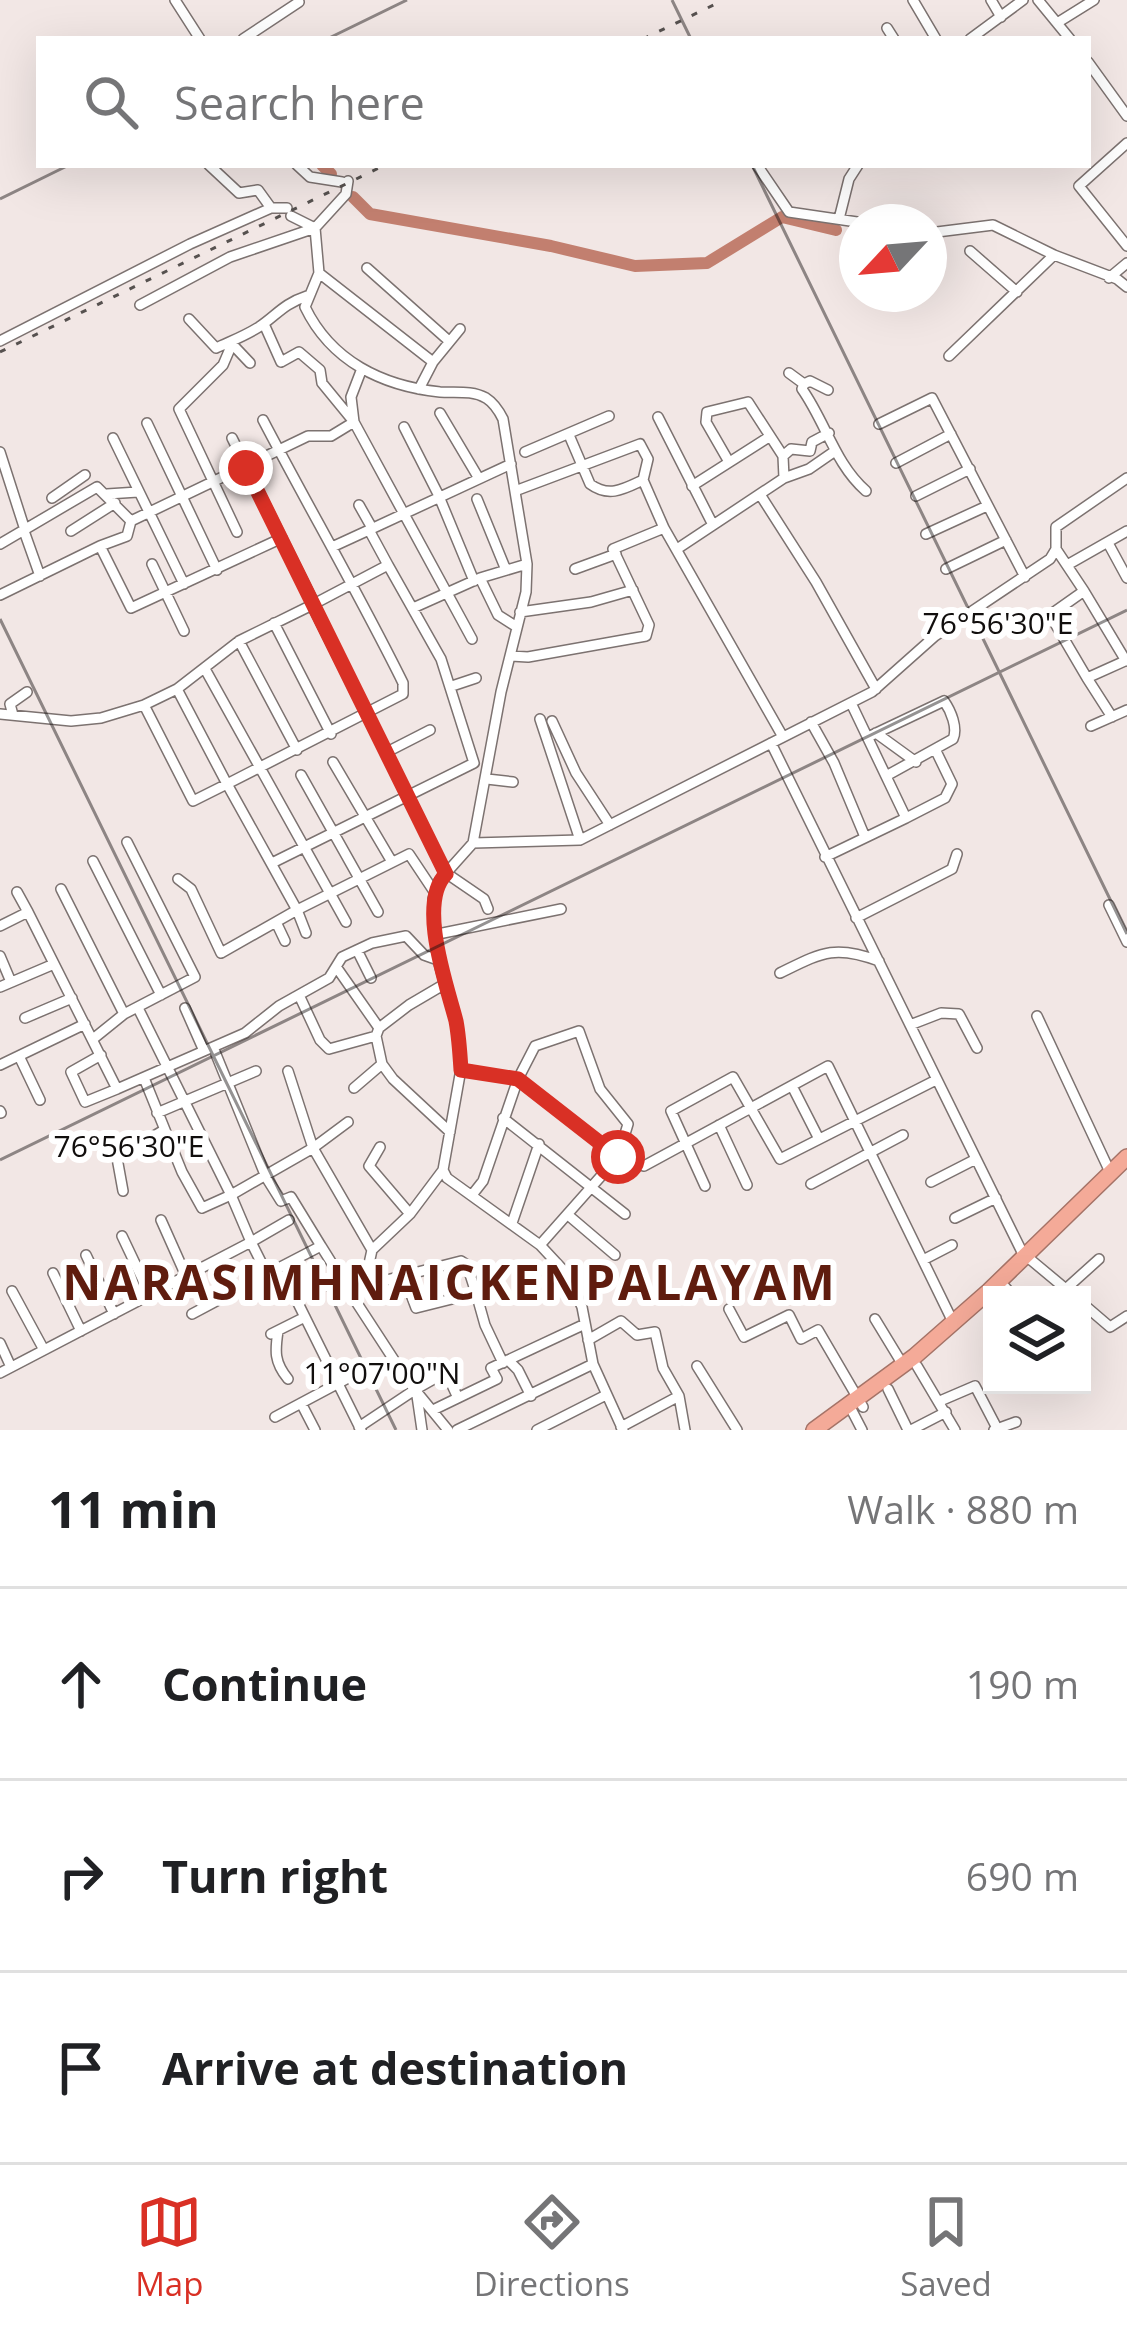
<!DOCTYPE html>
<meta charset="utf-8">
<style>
:root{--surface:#fff;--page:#f6f6f6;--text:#202124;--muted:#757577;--line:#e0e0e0;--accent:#d93025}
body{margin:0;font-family:"Open Sans",sans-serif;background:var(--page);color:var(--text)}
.controls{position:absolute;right:36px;bottom:36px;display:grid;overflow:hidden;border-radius:0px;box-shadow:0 12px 48px #0002}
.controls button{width:108px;height:108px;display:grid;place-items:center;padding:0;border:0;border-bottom:3px solid var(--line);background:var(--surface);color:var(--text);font:60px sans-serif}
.compass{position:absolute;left:839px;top:204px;width:108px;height:108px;border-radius:50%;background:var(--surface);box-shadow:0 12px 48px #0002;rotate:244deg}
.stop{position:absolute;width:36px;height:36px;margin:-27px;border:9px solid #d93025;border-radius:50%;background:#fff}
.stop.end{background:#d93025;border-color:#fff;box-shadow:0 3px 12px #0008}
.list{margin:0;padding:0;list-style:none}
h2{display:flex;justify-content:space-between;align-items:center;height:156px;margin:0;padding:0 48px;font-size:51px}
h2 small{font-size:39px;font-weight:400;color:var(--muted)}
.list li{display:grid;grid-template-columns:78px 1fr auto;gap:36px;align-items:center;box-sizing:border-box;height:192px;padding:0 48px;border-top:3px solid var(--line)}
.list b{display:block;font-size:45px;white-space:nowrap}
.list em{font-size:39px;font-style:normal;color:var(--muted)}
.icon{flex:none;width:66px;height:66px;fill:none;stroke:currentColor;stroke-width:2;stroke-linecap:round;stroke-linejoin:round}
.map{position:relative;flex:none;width:1127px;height:1430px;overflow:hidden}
.search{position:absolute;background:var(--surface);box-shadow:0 12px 48px #0002;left:36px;right:36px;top:36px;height:132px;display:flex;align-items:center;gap:30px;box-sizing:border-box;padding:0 42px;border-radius:0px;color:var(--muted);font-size:45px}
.sheet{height:732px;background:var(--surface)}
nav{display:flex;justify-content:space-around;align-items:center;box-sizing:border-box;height:168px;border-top:3px solid var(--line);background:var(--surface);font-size:33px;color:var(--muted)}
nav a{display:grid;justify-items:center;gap:6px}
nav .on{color:var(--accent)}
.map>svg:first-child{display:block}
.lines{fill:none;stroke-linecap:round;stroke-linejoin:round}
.river{stroke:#c27f6f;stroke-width:12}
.minor-casing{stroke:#7c7270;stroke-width:12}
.highway-casing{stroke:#a57367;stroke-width:18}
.minor{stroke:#fff;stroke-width:9}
.highway{stroke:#f4aa98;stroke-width:15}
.rail{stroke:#56514f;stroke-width:3;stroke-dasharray:6 12;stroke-linecap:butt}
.route{stroke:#d93025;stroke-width:15}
.ticks{fill:none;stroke:#110e0d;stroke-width:3;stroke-opacity:0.45}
.labels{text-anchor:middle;stroke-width:12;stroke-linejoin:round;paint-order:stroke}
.district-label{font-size:48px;font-weight:bold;letter-spacing:3px;fill:#5f1c0e;stroke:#fff}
.ticks-label{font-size:30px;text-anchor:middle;fill:#110e0d;stroke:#fff;stroke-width:12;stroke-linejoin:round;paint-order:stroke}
</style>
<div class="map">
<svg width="1127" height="1430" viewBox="0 0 1127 1430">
<rect width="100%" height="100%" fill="#f2e7e5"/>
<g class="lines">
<path class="river" d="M322 165 331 174
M353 197 370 214 551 246 635 266 707 263 782 217 836 230"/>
<g class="minor-casing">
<path id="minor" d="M175 0 200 39
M913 0 936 39
M991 0 1001 17
M1038 0 1070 39
M1057 23 1094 0
M887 28 894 39
M243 39 299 2
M970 39 1023 0
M1088 62 1127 116
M1127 143 1079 186 1127 246
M209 165 239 193 258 190 271 208
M297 165 310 177 342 182
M757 165 789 212 857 222
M348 181 346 194 315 228 319 273 305 307C331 361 382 386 440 392 455 393 472 390 486 398 494 403 499 411 503 419L527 564 526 592 501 692 473 843 439 881 433 899 438 960 456 1023 461 1069 443 1170 447 1178 540 1245 567 1274 582 1307 593 1364 623 1430
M291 216 315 228
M839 219 849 179 858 165
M929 233 993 225 1054 255 1117 279 1127 287
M970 251 1017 292
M367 268 449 341
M319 273 433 362 419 389
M1109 278 1127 263
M140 305 230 257 315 228
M189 319 216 348C231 341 243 337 259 327 277 315 283 304 307 296
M264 324 281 362 299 352 320 370 322 383 354 422 472 639
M0 341 190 244 271 208H287
M232 344 223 365 179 409 237 532
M232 344 250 363
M949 356 1054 255
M433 362 460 329
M789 373 804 384 810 381 828 390
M804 384 802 389C826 423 835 464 866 491
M440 413 478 477
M658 417 713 525
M354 422 351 397 361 371
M147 423 217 570
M879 424 932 398 1025 577
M404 427 438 494 474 581
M569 435 590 484C609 498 624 489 643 480
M113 438 184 584
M232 438 314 603
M0 452 25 530
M525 452 609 416
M783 456 791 449 810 451 812 442 829 433
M729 462 706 422 707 412 748 402 783 456 784 478
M896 463 951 434
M692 486 769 437
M515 491 640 444 648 459 643 480 664 528
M107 494 138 492
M761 496 816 582 876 689
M916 496 970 469
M52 498 85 475
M477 499 506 570
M359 505 372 528
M24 531 40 576
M71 531 115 503
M926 534 987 506
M1108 543 1127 578
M0 544 97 487 131 521 308 436H331L354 422
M100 546 127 536 131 521
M332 547 369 530
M677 549 784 478 809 469 835 451
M1056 549 1084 591 1050 615 1087 678 1127 660
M152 564 184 631
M1069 564 1127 531
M388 565 369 530 511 464
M575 569 616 554
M946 569 1006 540
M480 578 498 615 517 627
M1084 591 1126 661
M0 595 100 546 131 608 282 538
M413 608 480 578 527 564
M520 612 591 602 633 590
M274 623 331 734
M239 641 297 750
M511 656 528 657 646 636 649 625 613 549 664 528 783 737
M205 669 346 922
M1087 678 1112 717
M452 686 476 678
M177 689 227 784 403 694V683C359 594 309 508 263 420
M0 714 71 721 101 718 144 705
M13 715 10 704 27 692
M540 719 580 840
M552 721 576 773 610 825
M811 722 834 763 865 837
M1091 726 1127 710
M876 733 916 762
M868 737 944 701C951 711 958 728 953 739L886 776
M771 743 1024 1256
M387 752 430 730
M333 762 392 862
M301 775 378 912
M487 779 513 782
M906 818 945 798 952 784 936 751
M473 843 580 840 872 692 935 636 1050 559 1056 549V527L1127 478
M825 857 906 818 851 703
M93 861 161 995
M272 863 474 763 441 659 388 565 312 605
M178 879 191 889 221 953 297 910 306 933
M61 889 124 1014
M17 892 28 912
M435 893 409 854 297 910 227 784 193 801 144 705 177 689 239 641 312 605 446 873 484 899 488 909
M1109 905 1127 942
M856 918 952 869 957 854
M276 922 285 941
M0 926 28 912 117 1089 213 1047
M438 934 561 909
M357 950 371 978
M0 956 11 982
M337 968 379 1028
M780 973C821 953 834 944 879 961
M443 985 409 1005 379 1028 376 1036 382 1064 393 1079 450 1132
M0 987 54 964
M299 995 320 1040 329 1049 376 1036
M185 1008 204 1051
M139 1010 231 1195 202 1208 182 1172 144 1078
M1037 1016 1110 1172
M25 1018 72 998
M910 1025 941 1013 959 1014 977 1048
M93 1039 124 1014 195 977 127 842
M101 1055 71 1072 85 1102 117 1089
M19 1056 40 1100
M0 1065 85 1024
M461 1069 518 1079 618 1157 628 1124 600 1089 579 1031 535 1046 518 1079 483 1181 472 1195
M288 1071 313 1148 348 1122
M792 1086 819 1139
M354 1088 382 1064
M0 1111 1 1113
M157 1113 256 1071
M503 1118 625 1214
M719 1125 747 1185
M380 1147 369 1166 410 1214
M443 1170 410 1214 372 1250 365 1282 351 1294 407 1380 448 1430
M931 1182 976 1159
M811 1184 903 1135
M705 1186 671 1111 733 1077 780 1159 936 1080
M123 1191 117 1158 164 1130
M568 1215 615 1255
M955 1218 996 1198
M161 1220 186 1276
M289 1220 251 1242 267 1274 321 1246 351 1294
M512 1223 539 1144
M122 1236 150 1295
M540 1245 618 1157 644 1166 828 1066 953 1322
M321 1246 291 1197 281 1201 266 1177 213 1047 245 1033 279 1006 329 978 342 957 372 943 406 936 424 955 438 960
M86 1255 114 1314
M923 1260 952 1245
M1031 1260 1073 1295
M53 1273 81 1331
M404 1276 416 1308 476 1293 485 1325 503 1363
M365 1282 371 1284 461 1261 467 1265 476 1293
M1005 1287 1012 1295
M12 1291 44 1350
M294 1295 361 1430
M1059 1295 1099 1259
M1082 1303 1110 1327 1127 1316
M729 1309 744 1337 789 1315 801 1339 818 1330 863 1407
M192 1314 267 1274
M875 1319 903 1365
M278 1331C275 1351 274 1362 288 1379
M271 1334 305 1317
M588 1340 621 1321 637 1335 655 1332 663 1368 679 1396 685 1430
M0 1343 11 1367
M508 1360 518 1370 531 1396
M697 1366 737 1430
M917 1366 955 1430
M0 1373 251 1242 231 1195 313 1148 372 1250
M888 1389 908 1430
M940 1401 975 1386 998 1430
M301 1403 315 1430
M849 1405 862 1430
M433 1410 497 1379 491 1368 585 1324
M275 1417 365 1369
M359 1427 416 1389
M621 1427 679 1396
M422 1430 416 1389 446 1372 458 1398
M457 1430 593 1364
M537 1430 606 1395
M911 1430 946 1412
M994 1430 1016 1422"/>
</g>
<g class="highway-casing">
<path id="highway" d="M814 1430 915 1356 989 1291 1127 1157"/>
</g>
<use href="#minor" class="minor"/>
<use href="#highway" class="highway"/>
<path class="rail" d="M643 39 724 0
M0 352 385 165"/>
</g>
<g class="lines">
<path class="route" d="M246 468 446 874C417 903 447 986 456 1021 459 1037 460 1054 461 1070L518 1079 618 1157"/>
</g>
<path class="ticks" d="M672 0 691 39M327 39 407 0M752 165 1127 934M0 199 69 165M0 619 396 1430M0 1160 1127 610"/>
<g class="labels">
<g class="district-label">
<text x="450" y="1300">NARASIMHNAICKENPALAYAM</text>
</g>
</g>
<g class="ticks-label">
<text x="998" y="634">76°56'30"E</text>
<text x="129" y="1157">76°56'30"E</text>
<text x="382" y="1384">11°07'00"N</text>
</g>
</svg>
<div class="controls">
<button><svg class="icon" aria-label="layers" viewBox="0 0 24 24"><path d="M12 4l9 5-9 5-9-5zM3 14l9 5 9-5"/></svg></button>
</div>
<svg class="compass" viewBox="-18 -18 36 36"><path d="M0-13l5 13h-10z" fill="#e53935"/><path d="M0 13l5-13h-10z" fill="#757577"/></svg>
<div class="stop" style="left:618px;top:1157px"></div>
<div class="stop end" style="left:246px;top:468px"></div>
<div class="search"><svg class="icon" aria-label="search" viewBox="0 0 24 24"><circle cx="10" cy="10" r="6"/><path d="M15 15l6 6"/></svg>Search here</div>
</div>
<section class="sheet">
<h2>11 min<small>Walk · 880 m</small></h2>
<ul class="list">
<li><svg class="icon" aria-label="ahead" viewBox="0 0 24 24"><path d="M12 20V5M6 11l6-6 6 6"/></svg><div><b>Continue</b></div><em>190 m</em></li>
<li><svg class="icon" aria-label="right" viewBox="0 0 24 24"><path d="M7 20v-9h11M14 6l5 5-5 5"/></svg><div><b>Turn right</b></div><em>690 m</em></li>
<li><svg class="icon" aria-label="arrive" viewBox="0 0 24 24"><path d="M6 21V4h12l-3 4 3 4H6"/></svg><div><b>Arrive at destination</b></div></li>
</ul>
</section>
<nav>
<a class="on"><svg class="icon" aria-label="map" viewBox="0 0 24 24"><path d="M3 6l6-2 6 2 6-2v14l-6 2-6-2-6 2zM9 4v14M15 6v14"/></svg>Map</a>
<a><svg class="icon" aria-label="directions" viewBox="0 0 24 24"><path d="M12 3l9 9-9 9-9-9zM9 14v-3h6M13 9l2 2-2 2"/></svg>Directions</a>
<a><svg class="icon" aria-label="saved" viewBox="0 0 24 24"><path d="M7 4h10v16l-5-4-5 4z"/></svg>Saved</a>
</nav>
